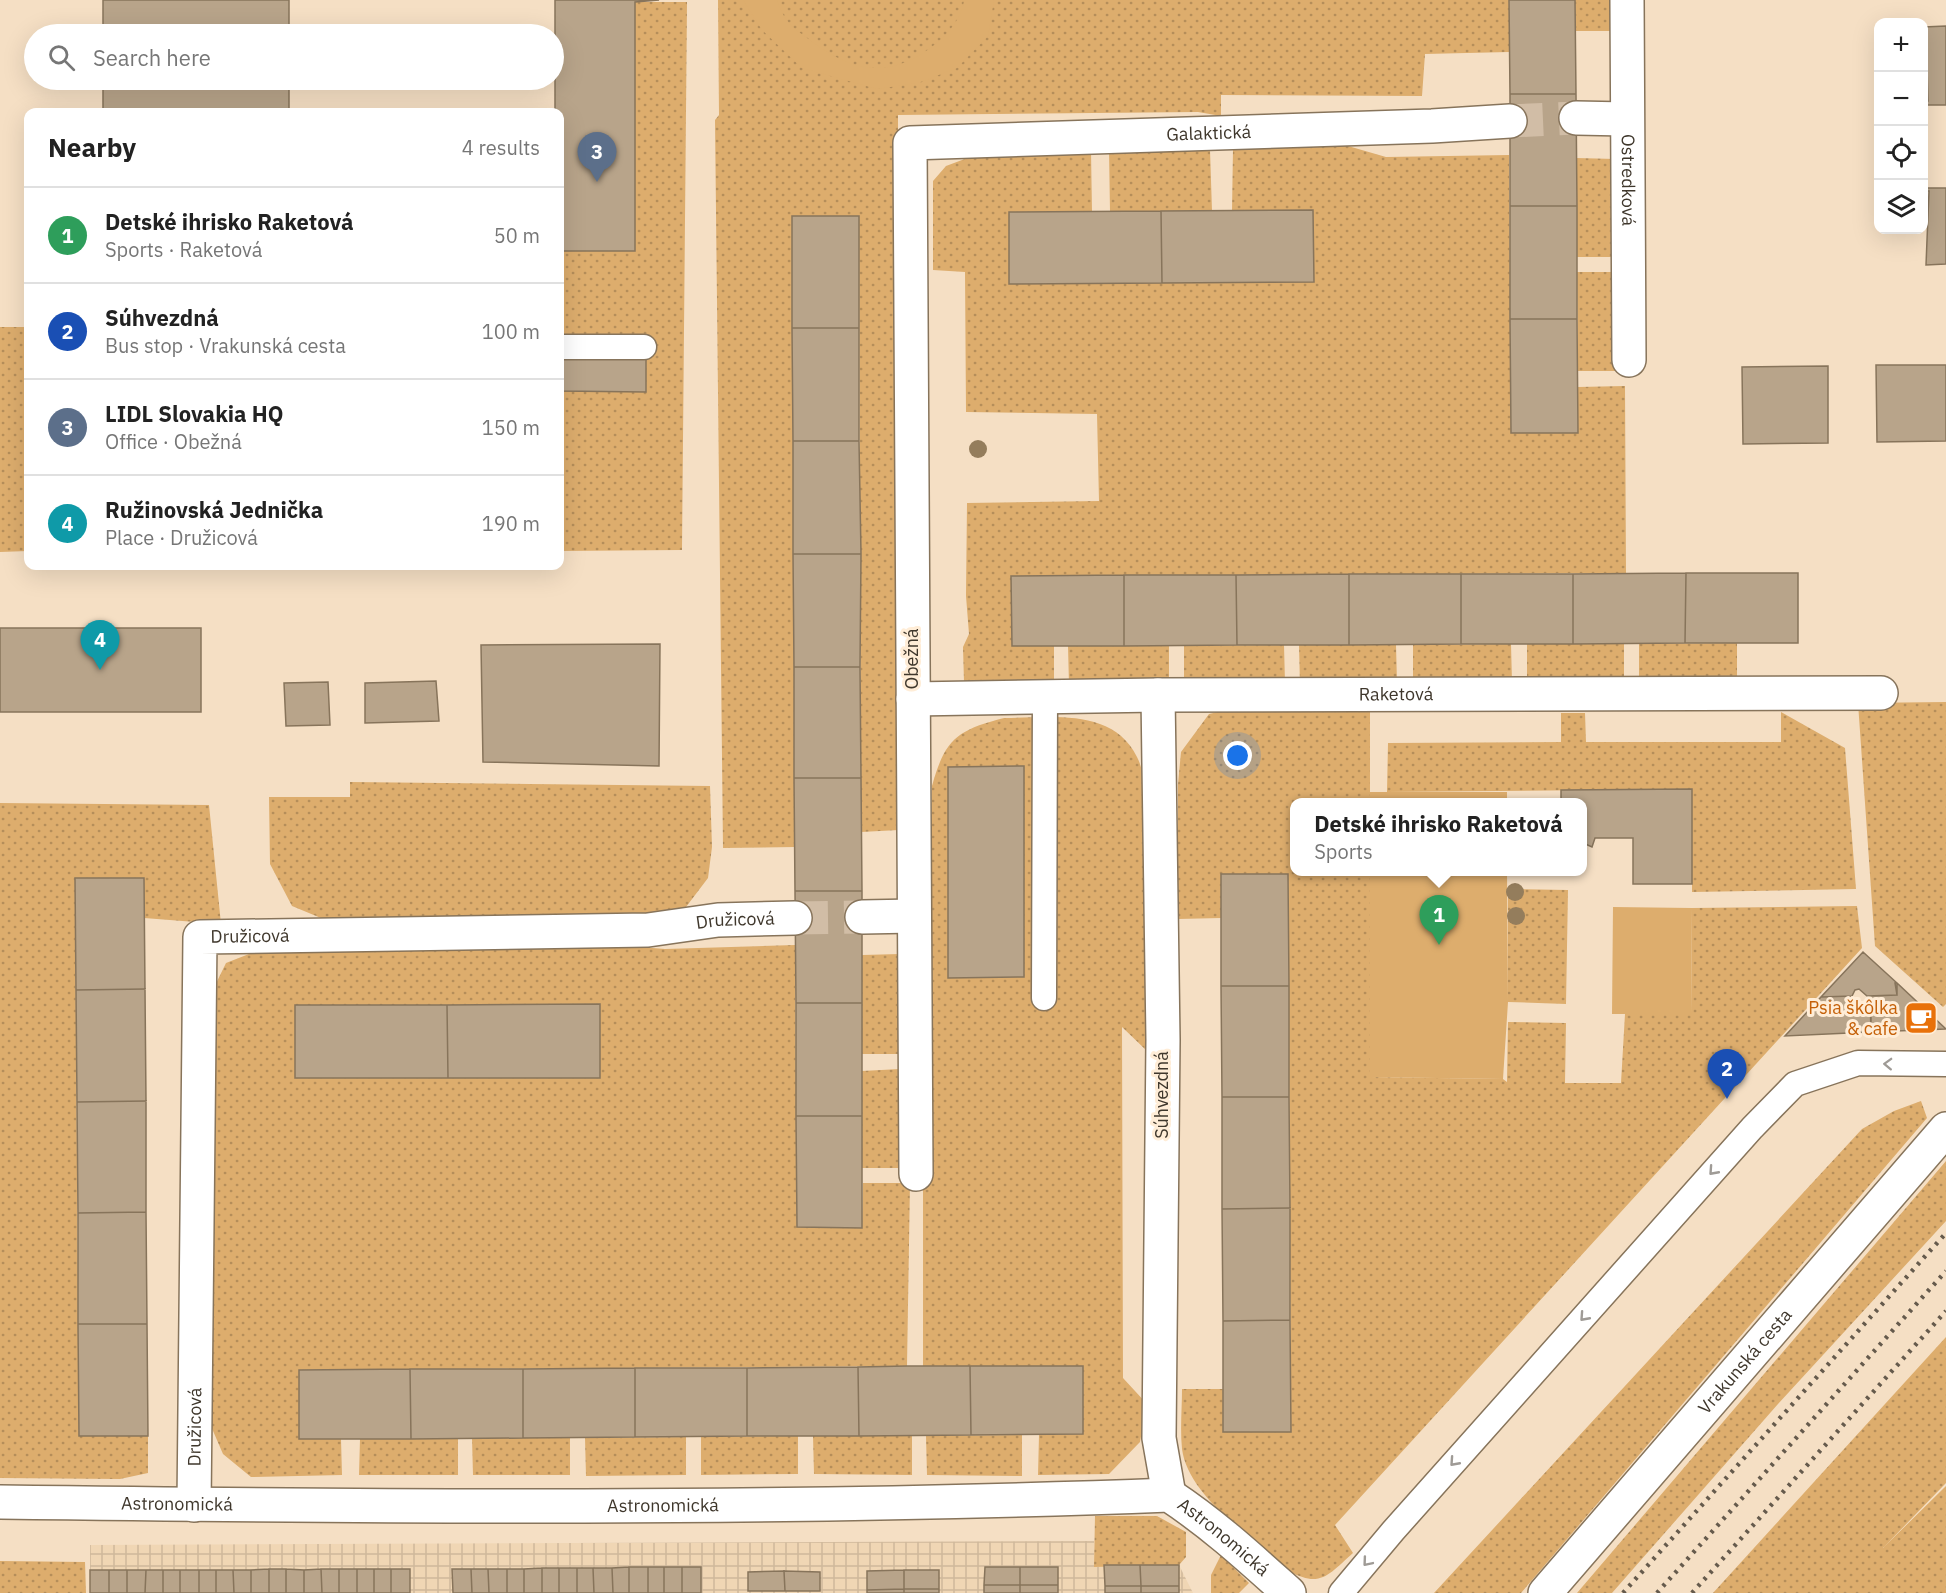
<!DOCTYPE html>
<meta charset="utf-8">
<style>
:root{--surface:#fff;--page:#f6f6f6;--text:#222;--muted:#767676;--line:#e0e0e0;--accent:#7c3aed}
body{margin:0;font-family:"IBM Plex Sans",sans-serif;background:var(--page);color:var(--text)}
.controls{position:absolute;right:18px;top:18px;display:grid;overflow:hidden;border-radius:12px;box-shadow:0 6px 24px #0002}
.controls button{width:54px;height:54px;display:grid;place-items:center;padding:0;border:0;border-bottom:2px solid var(--line);background:var(--surface);color:var(--text);font:30px sans-serif}
.you{position:absolute;left:1238px;top:756px;width:21px;height:21px;margin:-15px;border:4px solid #fff;border-radius:50%;background:#1a73e8;box-shadow:0 0 0 9px #1a73e833}
.badge{display:grid;place-items:center;width:39px;height:39px;border-radius:50%;background:var(--accent);color:#fff;font-size:20px;font-weight:700}
.pin{position:absolute;translate:-50% -50px;filter:drop-shadow(0 2px 3px #0008)}
.pin::after{content:'';position:absolute;top:32px;width:21px;height:18px;background:inherit;clip-path:polygon(0 0,100% 0,50% 100%)}
.popup{position:absolute;left:1290px;top:798px;width:297px;height:78px;box-sizing:border-box;display:grid;place-content:center;border-radius:12px;background:var(--surface);filter:drop-shadow(0 2px 4px #0005);font-size:20px;white-space:nowrap;color:var(--muted)}
.popup b{font-size:22px;color:var(--text)}
.popup::after{content:'';position:absolute;left:50%;top:100%;margin-left:-12px;border:12px solid transparent;border-top-color:var(--surface)}
.list{margin:0;padding:0;list-style:none}
h2{display:flex;justify-content:space-between;align-items:center;height:78px;margin:0;padding:0 24px;font-size:26px}
h2 small{font-size:20px;font-weight:400;color:var(--muted)}
.list li{display:grid;grid-template-columns:39px 1fr auto;gap:18px;align-items:center;box-sizing:border-box;height:96px;padding:0 24px;border-top:2px solid var(--line)}
.list b{display:block;font-size:22px;white-space:nowrap}
.list p{margin:0;font-size:20px;white-space:nowrap;color:var(--muted)}
.list em{font-size:20px;font-style:normal;color:var(--muted)}
.icon{flex:none;width:33px;height:33px;fill:none;stroke:currentColor;stroke-width:2;stroke-linecap:round;stroke-linejoin:round}
.map{position:relative;flex:none;width:1946px;height:1593px;overflow:hidden}
.search{position:absolute;background:var(--surface);box-shadow:0 6px 24px #0002;left:24px;top:24px;width:540px;height:66px;display:flex;align-items:center;gap:15px;box-sizing:border-box;padding:0 21px;border-radius:33px;color:var(--muted);font-size:22px}
.panel{position:absolute;background:var(--surface);box-shadow:0 6px 24px #0002;left:24px;top:108px;width:540px;height:462px;border-radius:12px}
.map>svg:first-child{display:block}
.industrial{fill:url(#industrial-grid)}
.grass{fill:url(#grass-dots)}
.garden{fill:#ddad6d}
.building{fill:#b8a48a;stroke:#87745b;stroke-width:1.5}
.lines{fill:none;stroke-linecap:round;stroke-linejoin:round}
.minor-tunnel{stroke:#d1bda6;stroke-width:33;stroke-dasharray:33 16;stroke-linecap:butt}
.service-casing{stroke:#87745b;stroke-width:27}
.minor-casing{stroke:#87745b;stroke-width:36}
.secondary-casing{stroke:#87745b;stroke-width:36}
.service{stroke:#fff;stroke-width:24}
.minor{stroke:#fff;stroke-width:33}
.secondary{stroke:#fff;stroke-width:33}
.rail{stroke:#655a4c;stroke-width:4.5;stroke-dasharray:3 6;stroke-linecap:butt}
.tree{fill:#947d5c}
.oneway{stroke:#9f9b96}
.labels{text-anchor:middle;stroke-width:6;stroke-linejoin:round;paint-order:stroke}
.street-label{font-size:18px;fill:#3f372c;stroke:#ffedd7}
.food-label{font-size:18px;fill:#c56008;stroke:#ffedd7;text-anchor:end}
</style>
<div class="map">
<svg width="1946" height="1593" viewBox="0 0 1946 1593">
<defs>
<pattern id="industrial-grid" width="8" height="8" patternUnits="userSpaceOnUse" patternTransform="scale(1.5)"><rect width="8" height="8" fill="#f0d6b4"/><path d="M0 4h8M4 0v8" fill="none" stroke="#cfb89b"/></pattern>
<pattern id="grass-dots" width="8" height="8" patternUnits="userSpaceOnUse" patternTransform="scale(1.5)"><rect width="8" height="8" fill="#ddad6d"/><path d="M2 2h.1M6 6h.1" fill="none" stroke="#b58e5a" stroke-width="1.8" stroke-linecap="round"/></pattern>
</defs>
<rect width="100%" height="100%" fill="#f5dfc4"/>
<path class="industrial" d="M1094 1541V1567L1179 1565 1193 1593H90V1545Z"/>
<path class="grass" d="M718 0H1509V52L1425 54 1422 96 1221 95V116L1198 112 898 115 899 830 861 832 859 216H792L795 847 723 848 715 120 719 115Z
M1575 0H1616V31H1575Z
M635 2H687L682 550 560 551V251H635Z
M1348 146 1386 157 1509 155 1511 432 1578 433V387L1625 386 1626 573 1012 576V646H1054V685L964 682 963 647 969 634 966 596 967 503 1099 501 1097 414 966 412 965 272 933 270V181L946 166 986 151H1091L1092 212 1010 284 1313 282V210L1232 211 1233 149Z
M1109 150H1210L1212 211 1110 212Z
M1576 158 1616 159 1617 257H1577Z
M1577 272H1617L1616 371H1578Z
M0 327H28V551L0 552Z
M1737 643V681L1639 682V644Z
M1511 644 1512 682 1413 683V645Z
M1527 644H1624V681L1527 683Z
M1169 645V684L1069 685 1068 646Z
M1284 645 1285 683 1184 685V646Z
M1299 645H1396L1397 683 1300 685Z
M1946 702V1004L1943 1007 1875 946 1858 703Z
M1248 705H1370V802H1295V872H1370L1371 1077 1503 1079 1507 1082 1508 1022 1566 1023 1565 1083H1621L1625 1014H1691L1692 908 1857 906 1862 948 1335 1525 1353 1553C1329 1574 1321 1589 1289 1571 1254 1540 1188 1496 1182 1449 1180 1429 1182 1408 1182 1389H1223V1432L1291 1431 1288 874H1222L1221 918 1178 919V784L1181 752 1209 714Z
M1781 712 1845 748 1856 889 1692 892V789L1387 792 1388 743 1561 742V713H1585L1586 742H1781Z
M1004 718C1049 718 1113 707 1137 757 1142 766 1143 778 1146 788L1147 1051 1122 1027 1123 1378 1147 1404 1140 1442 1109 1474 1038 1475 1039 1435 1083 1434 1082 1366H923V992L930 967 932 786C945 739 957 730 1004 718Z
M350 782 710 786 712 847 708 878 686 907 649 920 333 923 292 906 270 864 269 797H350Z
M0 803 209 805 221 924 144 918V878L75 879 79 1435 148 1436V1473L120 1479 0 1478Z
M1508 889 1568 890 1566 1004 1508 1002Z
M603 944 665 949 795 945 797 1227H862L863 1183H910L907 1366 299 1370V1439H341L342 1475 251 1477 223 1454 204 1410 205 1006 226 963 272 945Z
M900 954V1054H862V955Z
M900 1069 901 1168H862V1071Z
M1921 1101 1927 1118 1521 1593H1434L1862 1129 1894 1111Z
M1946 1161V1221L1778 1404 1612 1593H1577Z
M1946 1337V1483L1883 1548 1946 1486V1593H1713Z
M1022 1435V1476L927 1475 926 1436Z
M798 1436V1474L701 1475V1437Z
M813 1436H912V1475L814 1474Z
M570 1437V1475H473L472 1438Z
M686 1437V1475L586 1476 585 1438Z
M458 1438V1475H359L360 1439Z
M1095 1516H1157L1186 1532V1557L1179 1565 1094 1567Z
M1221 1555 1249 1583 1239 1593H1211V1575Z
M0 1561 85 1562 86 1593H0Z"/>
<path class="garden" d="M743 0H777C787 27 792 26 814 43 859 76 895 77 938 42 949 33 963 15 964 0H994L988 36 957 68 918 83 877 89 802 68 762 30Z
M1370 792H1507V802H1370Z
M1370 872H1507L1508 1002 1503 1079 1370 1077Z
M1613 907 1692 908 1691 1014H1612Z"/>
<path class="building" d="M103 0H289V34H103Z
M555 0H659L635 2V251H560V112H555Z
M1509 0H1575L1576 94H1510Z
M1946 26V105H1925L1924 101H1928L1927 67H1924V27Z
M103 80H289V112H103Z
M1510 94H1576L1577 206H1510Z
M1925 188H1946V264L1926 265 1929 191H1926Z
M1510 206H1577V319H1510Z
M1313 210 1314 282 1162 283 1161 211Z
M1161 211 1162 283 1009 284V212Z
M792 216H859V328H792Z
M1510 319H1577L1578 433H1511Z
M792 328H859V441H793Z
M560 357 646 358V392L560 391Z
M1876 365H1946V441L1877 442Z
M1828 366V443L1743 444 1742 367Z
M793 441H859L861 554H793Z
M793 554H861L860 667H794Z
M1686 573 1685 643 1573 644V574Z
M1686 573H1798V643H1685Z
M1349 574H1461V644L1349 645Z
M1349 574V645H1237L1236 575Z
M1461 574H1573V644H1461Z
M1124 575V646H1012L1011 576Z
M1124 575H1236L1237 645 1124 646Z
M0 628H201V712H0Z
M660 644 659 766 483 762 481 645Z
M794 667H860L861 778H794Z
M436 681 439 721 365 723V683Z
M328 682 330 725 286 726 284 683Z
M1024 766V977L948 978V767Z
M794 778H861L862 891H795Z
M1692 789V884H1633V838H1595L1592 847 1583 843V802H1561V790Z
M1221 874H1288L1289 986H1221Z
M75 878H144L145 989 76 990Z
M795 891H862V1003H796Z
M1863 952 1897 983V995L1867 996 1859 989 1855 990 1852 996 1821 997Z
M1895 983H1897L1946 1029 1871 1032 1870 996 1897 995Z
M1221 986H1289V1097H1222Z
M145 989 146 1101 77 1102 76 990Z
M1852 996 1853 1014 1871 1013V1032L1785 1036 1821 997Z
M796 1003H862V1116H796Z
M600 1004V1078H448L447 1005Z
M295 1005H447L448 1078H295Z
M1222 1097H1289L1290 1208 1222 1209Z
M146 1101V1212L78 1213 77 1102Z
M796 1116H862V1228L797 1227Z
M1290 1208V1320L1223 1321 1222 1209Z
M146 1212 147 1324H78V1213Z
M1290 1320 1291 1432H1223V1321Z
M78 1324H147L148 1436H79Z
M907 1366H970L971 1435 859 1436 858 1367Z
M970 1366H1083V1434L971 1435Z
M858 1367 859 1436H747V1368Z
M635 1368H747V1436L635 1437Z
M635 1368V1437L523 1438V1369Z
M410 1369 411 1439H299V1370Z
M410 1369H523V1438L411 1439Z
M1104 1565H1140L1141 1586H1105Z
M1140 1565H1179V1586H1141Z
M629 1567V1593H613L612 1568Z
M629 1567H648V1593H629Z
M648 1567H664V1593H648Z
M664 1567H682V1593H664Z
M682 1567H701V1593H682Z
M985 1567H1020V1585H984Z
M1020 1567H1058V1585H1020Z
M542 1568H559V1593H542Z
M542 1568V1593H524V1569Z
M559 1568H577V1593H559Z
M577 1568H593L594 1593H577Z
M593 1568H612L613 1593H594Z
M269 1569V1593H251V1570Z
M269 1569H286V1593H269Z
M286 1569 304 1570V1593H286Z
M321 1569H339V1593H322Z
M321 1569 322 1593H304V1570Z
M339 1569H357V1593H339Z
M357 1569H374V1593H357Z
M374 1569H391V1593H374Z
M391 1569H410V1593H391Z
M452 1569H471L472 1593H453Z
M471 1569H488L489 1593H472Z
M488 1569H507V1593H489Z
M507 1569H524V1593H507Z
M90 1570H109V1593H90Z
M109 1570H127V1593H109Z
M127 1570H146L145 1593H127Z
M146 1570H163V1593H145Z
M163 1570H180V1593H163Z
M180 1570H199V1593H180Z
M199 1570H216V1593H199Z
M216 1570H233L234 1593H216Z
M233 1570H251V1593H234Z
M904 1570H939V1589H904Z
M904 1570V1589L867 1590V1571Z
M784 1571 820 1572V1591H785Z
M784 1571 785 1591H748V1572Z
M984 1585H1020V1593H984Z
M1020 1585H1058V1593H1020Z
M1105 1586H1141V1593H1105Z
M1141 1586H1179V1593H1141Z
M904 1589V1593H867V1590Z
M904 1589H939V1593H904Z"/>
<g class="lines">
<path class="minor-tunnel" d="M1510 121 1576 118
M795 918 862 917"/>
<g class="service-casing">
<path id="service" d="M560 347H644
M1044 998 1045 697
M1341 1593 1393 1531 1752 1128 1795 1084 1858 1063 1946 1064"/>
</g>
<g class="minor-casing">
<g id="minor">
<path id="s1" d="M1627 0 1629 360"/>
<path d="M1576 118 1626 119"/>
<path d="M1158 695 1163 1040 1159 1438 1169 1495"/>
<path id="s2" d="M913 699 1158 695 1881 693"/>
<path d="M862 917 914 916"/>
<path id="s3" d="M916 1174 910 143 1432 126 1510 121"/>
<path id="s4" d="M0 1502C389 1507 780 1510 1169 1495 1213 1524 1250 1558 1289 1593"/>
<path id="s5" d="M194 1505 200 937 648 930 718 920 795 918"/>
</g>
</g>
<g class="secondary-casing">
<g id="secondary">
<path id="s6" d="M1545 1593 1946 1129"/>
</g>
</g>
<use href="#service" class="service"/>
<use href="#minor" class="minor"/>
<use href="#secondary" class="secondary"/>
<path class="rail" d="M1623 1593 1946 1233
M1657 1593 1946 1271
M1692 1593 1946 1311"/>
</g>
<g class="tree">
<circle cx="978" cy="449" r="9"/>
<circle cx="1515" cy="892" r="9"/>
<circle cx="1516" cy="916" r="9"/>
</g>
<defs><path id="oneway-chevron" d="M-2-3.5L2.5 0L-2 3.5" fill="none" stroke-width="1.6" stroke-linecap="round" stroke-linejoin="round" transform="scale(1.5)"/></defs>
<g class="oneway">
<use href="#oneway-chevron" transform="translate(1888 1064) rotate(-178)"/>
<use href="#oneway-chevron" transform="translate(1713 1171) rotate(132)"/>
<use href="#oneway-chevron" transform="translate(1584 1317) rotate(132)"/>
<use href="#oneway-chevron" transform="translate(1454 1462) rotate(132)"/>
<use href="#oneway-chevron" transform="translate(1367 1562) rotate(130)"/>
</g>
<defs>
<g id="cafe-square" transform="scale(1.725)"><rect x="-9" y="-9" width="18" height="18" rx="4" fill="#e8710a" stroke="#ffedd7"/><path d="M-5.5-4.5H6V0H3Q3 3.5 0 3.5H-2.5Q-5.5 3.5-5.5 0ZM3-3.2v2h1.7v-2ZM-6 4.5H4V6H-6Z" fill="#fff"/></g>
</defs>
<g fill-rule="evenodd">
<use href="#cafe-square" x="1921" y="1018"/>
</g>
<g class="labels">
<g class="street-label">
<text dy="6" stroke="none"><textPath href="#s3" startOffset="1330">Galaktická</textPath></text>
<text dy="6" stroke="none"><textPath href="#s1" startOffset="180">Ostredková</textPath></text>
<text transform="translate(912 659) rotate(-90)" y="6">Obežná</text>
<text dy="6" stroke="none"><textPath href="#s2" startOffset="483">Raketová</textPath></text>
<text dy="6" stroke="none"><textPath href="#s5" startOffset="1104">Družicová</textPath></text>
<text dy="6" stroke="none"><textPath href="#s5" startOffset="618">Družicová</textPath></text>
<text transform="translate(1162 1095) rotate(-90)" y="6">Súhvezdná</text>
<text dy="6" stroke="none"><textPath href="#s6" startOffset="306">Vrakunská cesta</textPath></text>
<text dy="6" stroke="none"><textPath href="#s5" startOffset="78">Družicová</textPath></text>
<text dy="6" stroke="none"><textPath href="#s4" startOffset="663">Astronomická</textPath></text>
<text dy="6" stroke="none"><textPath href="#s4" startOffset="177">Astronomická</textPath></text>
<text dy="6" stroke="none"><textPath href="#s4" startOffset="1238">Astronomická</textPath></text>
</g>
<g class="food-label">
<text x="1898" y="1014">Psia škôlka<tspan x="1898" dy="21">&amp; cafe</tspan></text>
</g>
</g>
</svg>
<div class="controls">
<button>+</button>
<button>−</button>
<button><svg class="icon" aria-label="locate" viewBox="0 0 24 24"><circle cx="12" cy="12" r="6"/><path d="M12 2v4M12 18v4M2 12h4M18 12h4"/></svg></button>
<button><svg class="icon" aria-label="layers" viewBox="0 0 24 24"><path d="M12 4l9 5-9 5-9-5zM3 14l9 5 9-5"/></svg></button>
</div>
<div class="you"></div>
<div class="pin badge" style="left:1439px;top:945px;background:#2e9e5b">1</div>
<div class="popup"><b>Detské ihrisko Raketová</b>Sports</div>
<div class="pin badge" style="left:1727px;top:1099px;background:#1a4fb4">2</div>
<div class="pin badge" style="left:597px;top:182px;background:#5c6f8a">3</div>
<div class="pin badge" style="left:100px;top:670px;background:#0f9aa8">4</div>
<div class="search"><svg class="icon" aria-label="search" viewBox="0 0 24 24"><circle cx="10" cy="10" r="6"/><path d="M15 15l6 6"/></svg>Search here</div>
<section class="panel">
<h2>Nearby<small>4 results</small></h2>
<ul class="list">
<li><span class="badge" style="background:#2e9e5b">1</span><div><b>Detské ihrisko Raketová</b><p>Sports · Raketová</p></div><em>50 m</em></li>
<li><span class="badge" style="background:#1a4fb4">2</span><div><b>Súhvezdná</b><p>Bus stop · Vrakunská cesta</p></div><em>100 m</em></li>
<li><span class="badge" style="background:#5c6f8a">3</span><div><b>LIDL Slovakia HQ</b><p>Office · Obežná</p></div><em>150 m</em></li>
<li><span class="badge" style="background:#0f9aa8">4</span><div><b>Ružinovská Jednička</b><p>Place · Družicová</p></div><em>190 m</em></li>
</ul>
</section>
</div>
